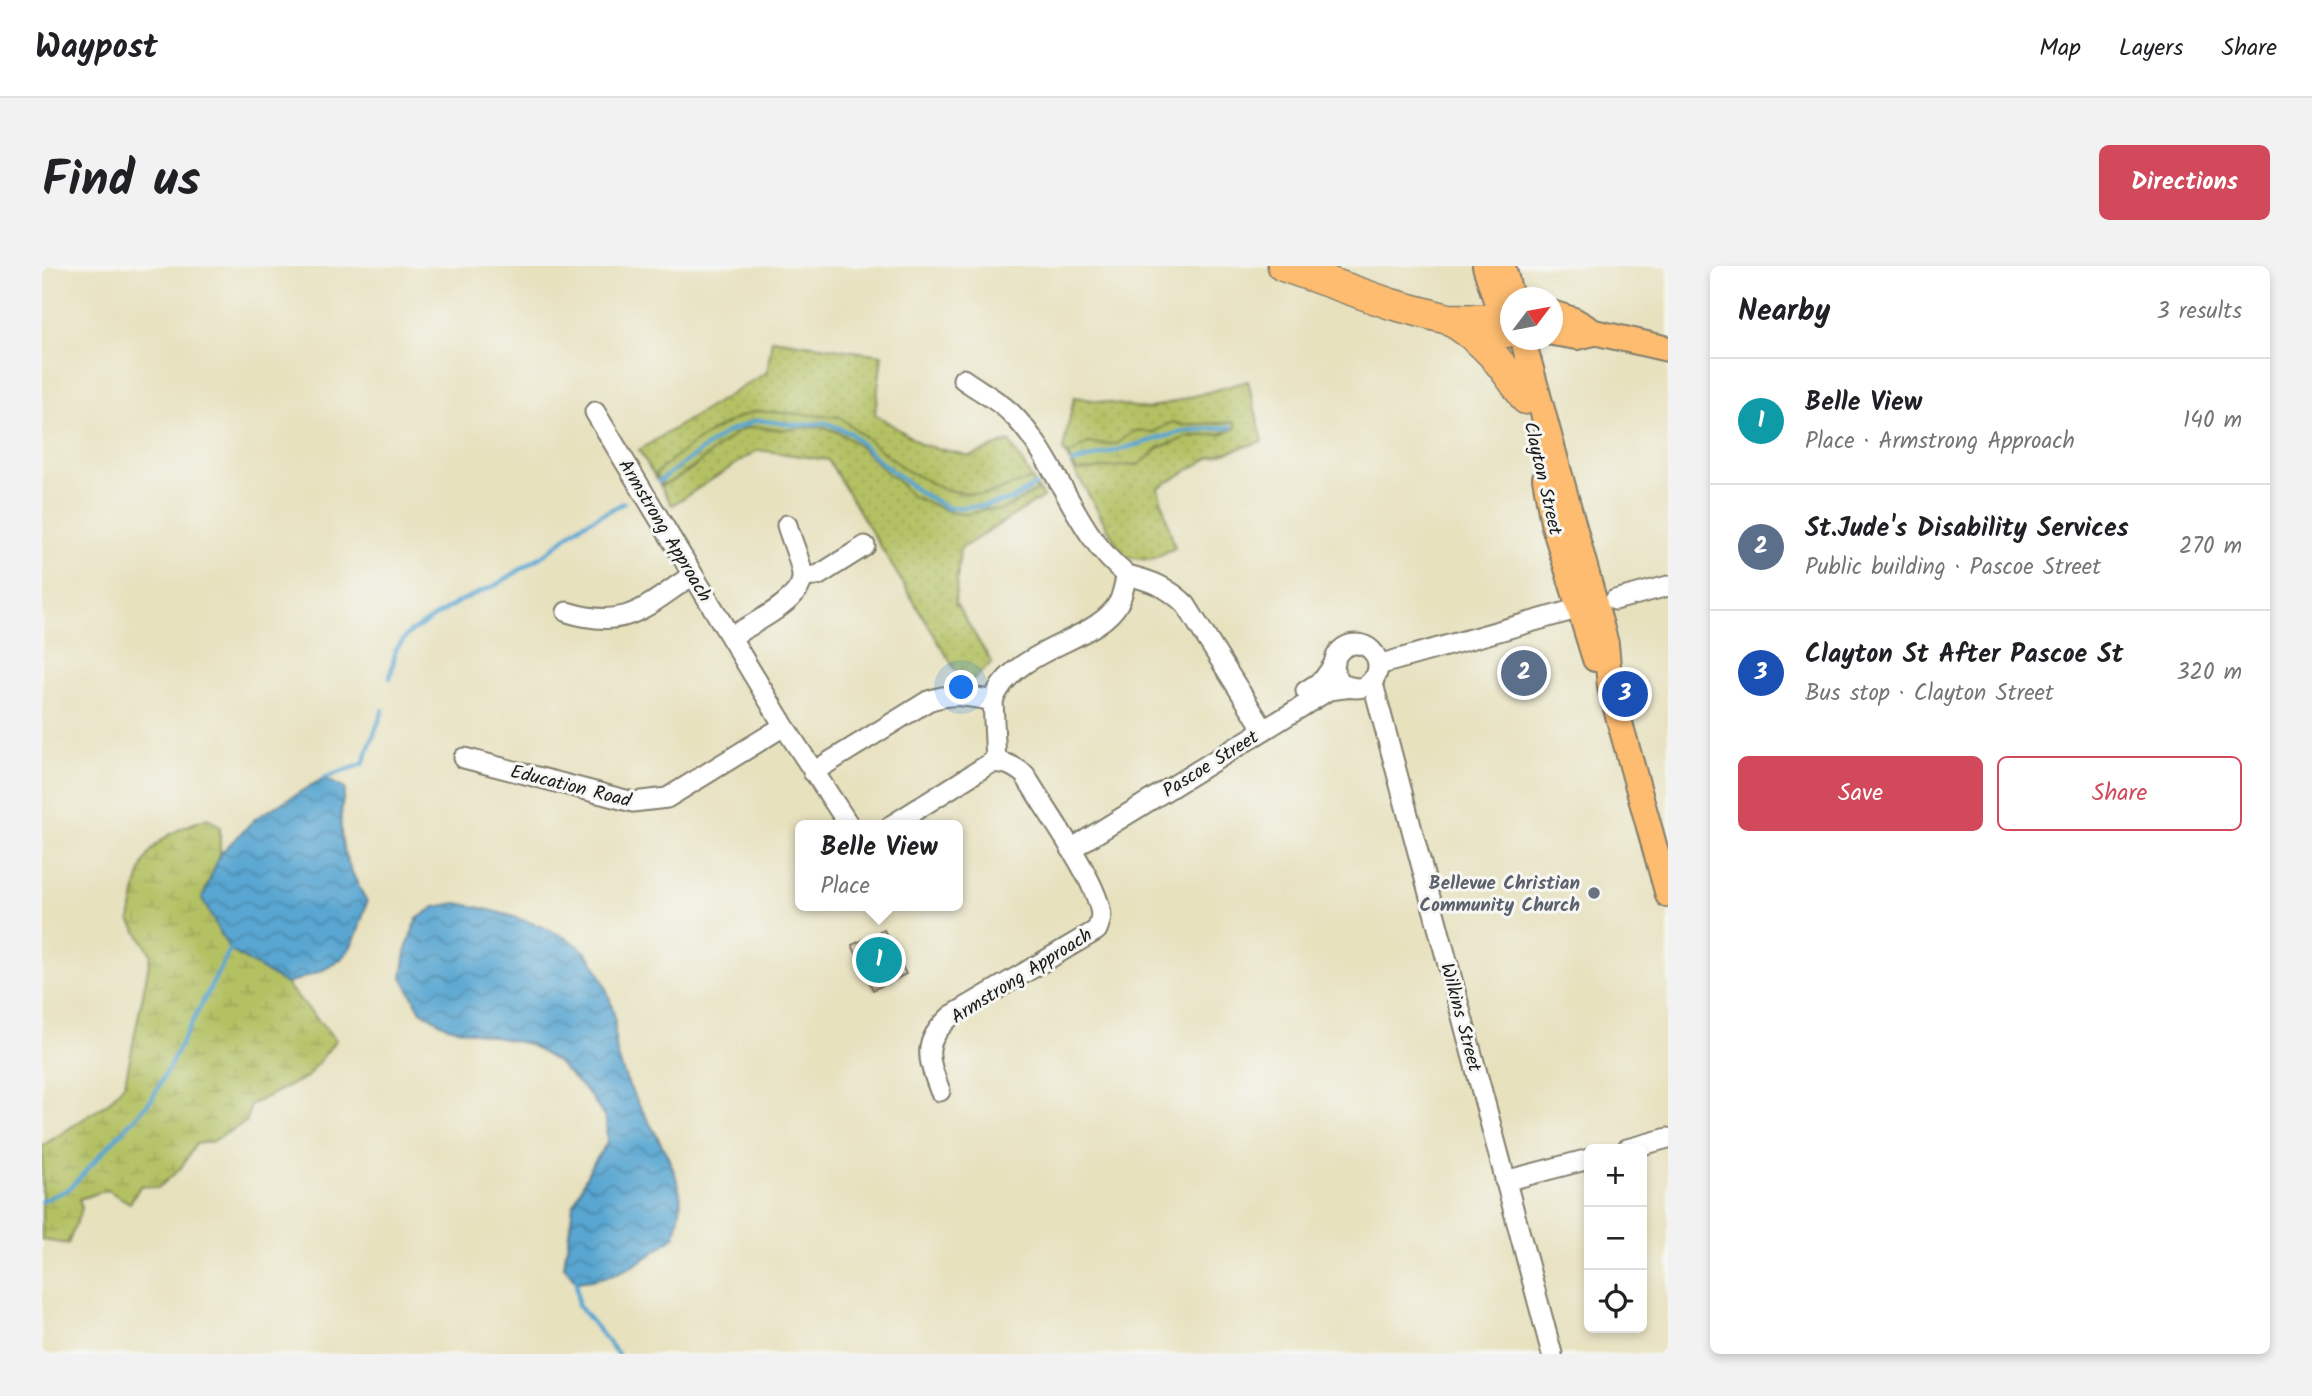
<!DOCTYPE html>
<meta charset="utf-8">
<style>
:root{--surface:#fff;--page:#f2f2f2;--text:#202124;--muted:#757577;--line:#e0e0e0;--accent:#d1495b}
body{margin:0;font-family:Kalam,sans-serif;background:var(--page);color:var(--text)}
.controls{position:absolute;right:21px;bottom:21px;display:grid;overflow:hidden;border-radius:10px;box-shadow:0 4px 10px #0003}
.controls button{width:63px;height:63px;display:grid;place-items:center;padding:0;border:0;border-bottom:2px solid var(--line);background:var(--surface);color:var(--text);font:35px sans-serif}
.compass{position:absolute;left:1458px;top:21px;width:63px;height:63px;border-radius:50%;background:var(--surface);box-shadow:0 4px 10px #0003;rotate:58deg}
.you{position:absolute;left:920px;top:422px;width:24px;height:24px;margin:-18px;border:5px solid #fff;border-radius:50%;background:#1a73e8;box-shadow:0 0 0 10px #1a73e833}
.badge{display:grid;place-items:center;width:46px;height:46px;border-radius:50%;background:var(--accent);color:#fff;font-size:23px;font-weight:700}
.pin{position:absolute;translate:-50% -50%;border:4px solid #fff;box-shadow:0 2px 7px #0006}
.popup{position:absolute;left:753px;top:554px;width:168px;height:91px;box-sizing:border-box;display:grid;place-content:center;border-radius:10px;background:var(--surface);filter:drop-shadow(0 2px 5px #0005);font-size:23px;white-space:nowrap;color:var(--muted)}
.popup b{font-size:26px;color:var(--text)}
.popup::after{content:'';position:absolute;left:50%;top:100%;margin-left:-14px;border:14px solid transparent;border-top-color:var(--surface)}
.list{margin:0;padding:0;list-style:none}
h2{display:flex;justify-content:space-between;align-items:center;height:91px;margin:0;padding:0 28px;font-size:30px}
h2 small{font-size:23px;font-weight:400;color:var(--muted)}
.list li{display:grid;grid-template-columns:46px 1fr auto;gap:21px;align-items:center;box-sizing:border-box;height:126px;padding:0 28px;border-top:2px solid var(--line)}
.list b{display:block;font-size:26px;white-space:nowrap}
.list p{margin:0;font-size:23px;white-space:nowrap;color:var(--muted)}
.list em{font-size:23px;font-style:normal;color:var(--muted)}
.actions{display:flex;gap:14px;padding:21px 28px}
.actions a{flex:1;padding:16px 0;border:2px solid var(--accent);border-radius:10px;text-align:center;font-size:24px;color:var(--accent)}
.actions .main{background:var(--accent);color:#fff}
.icon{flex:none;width:38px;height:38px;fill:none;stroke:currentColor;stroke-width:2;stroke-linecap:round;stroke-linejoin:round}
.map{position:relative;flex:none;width:1626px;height:1088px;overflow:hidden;border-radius:10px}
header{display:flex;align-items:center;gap:42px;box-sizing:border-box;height:98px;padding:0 35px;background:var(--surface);border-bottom:2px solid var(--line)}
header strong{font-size:33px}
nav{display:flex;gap:38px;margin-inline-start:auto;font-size:24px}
.intro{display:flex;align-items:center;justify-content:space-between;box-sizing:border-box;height:168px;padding:0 42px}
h1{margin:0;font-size:49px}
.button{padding:18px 32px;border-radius:10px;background:var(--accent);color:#fff;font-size:24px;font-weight:700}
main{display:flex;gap:42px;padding:0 42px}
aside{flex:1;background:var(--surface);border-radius:10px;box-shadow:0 4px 10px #0003}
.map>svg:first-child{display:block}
.grass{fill:url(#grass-dots);stroke:#686e40;stroke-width:2}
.wetland{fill:url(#wetland-marsh);stroke:#686e40;stroke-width:2}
.water{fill:url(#water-waves);stroke:#3a6176;stroke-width:2}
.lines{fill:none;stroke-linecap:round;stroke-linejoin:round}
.stream{stroke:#58a6d1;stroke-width:4.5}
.building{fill:url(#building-hatch)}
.minor-casing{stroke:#827e6d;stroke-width:23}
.major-casing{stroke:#827e6d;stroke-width:28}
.highway-casing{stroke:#827e6d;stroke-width:33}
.minor{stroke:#fff;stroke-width:19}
.major{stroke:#fdbc70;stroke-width:24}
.highway{stroke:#fdbc70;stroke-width:30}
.worship-dot{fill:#6b7280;stroke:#f6f6f2;stroke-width:2.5}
.labels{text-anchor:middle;stroke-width:6;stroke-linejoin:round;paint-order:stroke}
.street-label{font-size:19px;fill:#1c1c1c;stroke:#f6f6f2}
.worship-label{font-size:19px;font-weight:bold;fill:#5b616d;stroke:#f6f6f2;text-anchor:end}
</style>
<header>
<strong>Waypost</strong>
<nav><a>Map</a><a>Layers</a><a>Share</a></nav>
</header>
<div class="intro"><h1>Find us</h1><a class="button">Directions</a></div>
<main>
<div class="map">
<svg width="1626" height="1088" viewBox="0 0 1626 1088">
<defs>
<pattern id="grass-dots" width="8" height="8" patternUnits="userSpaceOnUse" patternTransform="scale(1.75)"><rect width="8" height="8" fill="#b4c164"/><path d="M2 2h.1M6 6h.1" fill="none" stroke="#9aa556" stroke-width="1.8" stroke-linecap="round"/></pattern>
<pattern id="wetland-marsh" width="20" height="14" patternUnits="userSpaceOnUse" patternTransform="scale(1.75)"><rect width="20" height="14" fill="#b4c164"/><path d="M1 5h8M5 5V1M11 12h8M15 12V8" fill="none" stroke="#9aa556"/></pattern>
<pattern id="water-waves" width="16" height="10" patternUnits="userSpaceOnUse" patternTransform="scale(1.75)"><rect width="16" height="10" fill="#58a6d1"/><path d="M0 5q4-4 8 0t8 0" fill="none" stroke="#4886a9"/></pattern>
<pattern id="building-hatch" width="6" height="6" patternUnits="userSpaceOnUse" patternTransform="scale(1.75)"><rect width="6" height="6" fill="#e0bd9b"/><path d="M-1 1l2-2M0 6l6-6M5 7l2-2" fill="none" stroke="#c0a285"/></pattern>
</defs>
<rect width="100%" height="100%" fill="#f6f6f2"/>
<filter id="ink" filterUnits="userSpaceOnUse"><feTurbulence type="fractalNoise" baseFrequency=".0143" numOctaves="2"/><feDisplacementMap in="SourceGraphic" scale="14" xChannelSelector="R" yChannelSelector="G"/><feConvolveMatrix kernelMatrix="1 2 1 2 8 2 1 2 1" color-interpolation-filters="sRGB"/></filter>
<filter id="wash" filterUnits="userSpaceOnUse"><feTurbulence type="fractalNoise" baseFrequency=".00686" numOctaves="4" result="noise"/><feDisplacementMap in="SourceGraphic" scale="28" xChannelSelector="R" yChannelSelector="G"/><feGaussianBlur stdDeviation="1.57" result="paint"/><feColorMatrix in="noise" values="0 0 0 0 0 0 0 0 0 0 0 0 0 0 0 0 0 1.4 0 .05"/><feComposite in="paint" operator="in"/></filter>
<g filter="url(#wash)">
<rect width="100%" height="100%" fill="#e7e1be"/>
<path class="grass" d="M730 73 840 89 833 148 881 179 929 190 967 175 1001 231 918 283 913 336 950 397 923 420 786 194 716 184 630 239 597 184 725 106Z
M1206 115 1221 175 1167 192 1116 222 1133 282 1108 294 1082 291 1021 184 1032 131 1105 143Z"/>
<path class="wetland" d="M714 145 798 151 862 203 902 224 943 229 990 213 995 225 958 245 943 243 926 248 911 247 869 230 853 212 847 209C829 191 803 162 776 161 761 161 747 165 733 163 719 162 708 158 696 166 669 184 650 208 620 219L614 208C636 185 684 154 714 145Z
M1131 156 1140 159 1193 156 1194 162 1179 168 1147 171 1118 181 1098 198 1035 205 1026 190 1046 177 1075 178 1092 165 1111 166Z
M166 552 178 561V588L161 633 188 684 244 718 294 774 265 811 208 839 205 855 171 875 154 878 138 903 116 922 99 919 88 937 65 924 37 933 40 942 26 978 0 974V880L66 837 83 817 109 688 88 654C100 590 102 574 166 552Z"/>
<path class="water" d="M282 512 303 523C292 571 302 594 325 636 308 697 302 697 244 718L188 684 160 633 178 588 214 552Z
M415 637C449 643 526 663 547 690 559 706 568 730 572 749 574 760 572 771 574 781 584 835 628 874 638 927 641 940 635 957 633 970 601 996 576 1013 534 1016L522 1000 531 940 548 902 565 877 564 854 548 829 515 796 486 778 406 761 379 745 360 711 365 680 375 653 393 641Z"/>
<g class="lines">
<path class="stream" d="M1030 197 1143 165 1189 161
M617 215 685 166 715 154 755 159 785 157 808 167 837 195 877 226 906 242 940 240 969 234 993 219
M348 412 354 383 367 367 416 336 454 319 506 286 539 259 582 237
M282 512 321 498 341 444
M0 935 27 923 110 833 188 684
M534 1016 536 1039 576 1088"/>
</g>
<g id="blocks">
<path class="building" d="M842 664 864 708 831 724 810 679Z"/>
</g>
</g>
<g filter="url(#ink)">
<use href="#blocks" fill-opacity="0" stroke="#827e6d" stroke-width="2"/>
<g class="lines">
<g class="minor-casing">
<path id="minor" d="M921 113C936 124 956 134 969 147 1017 194 1032 268 1085 309
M553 146 742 460 807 559
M760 312 777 309 823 280
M1573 334 1626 320
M525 346C586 365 603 340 651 309
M690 370C708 359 759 335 760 312 761 299 749 274 745 259
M1292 400a22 22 0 1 1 44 0a22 22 0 1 1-44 0Z
M1336 399 1549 339
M1330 414 1510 1088
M1264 425 1281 414 1293 397
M951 435C971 381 1055 377 1077 336 1081 328 1082 318 1085 309 1110 315 1126 321 1144 339L1222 464
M422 492 591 536 625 532 742 460
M771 506 886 435C909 426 927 430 951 435L954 496
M850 559 947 498C961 494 972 500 983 509 1002 542 1051 609 1058 643 1060 651 1058 656 1055 664L909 750C880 777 885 790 898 825
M1029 583 1287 424 1310 421
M1585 883 1626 872
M1463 915 1547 893"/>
</g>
<g class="major-casing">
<path id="major" d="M1443 0 1465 69
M1461 0 1469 32
M1510 47 1532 54 1552 66 1626 83
M1510 67 1535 71 1552 67
M1481 74 1564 378 1568 421 1626 629
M1503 212 1511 257 1553 393"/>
</g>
<g class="highway-casing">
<path id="highway" d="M1241 0 1349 38 1406 53 1459 54
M1406 53C1444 75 1459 97 1484 133"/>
</g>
<use href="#minor" class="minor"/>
<use href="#major" class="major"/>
<use href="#highway" class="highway"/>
</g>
</g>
<circle class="worship-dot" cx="1552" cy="627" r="7"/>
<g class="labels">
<g class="street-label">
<text transform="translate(1502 212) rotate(77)" y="7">Clayton Street</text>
<text transform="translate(624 264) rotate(59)" y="7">Armstrong Approach</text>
<text transform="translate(1168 497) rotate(-32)" y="7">Pascoe Street</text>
<text transform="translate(529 519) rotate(14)" y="7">Education Road</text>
<text transform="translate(979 709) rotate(-32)" y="7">Armstrong Approach</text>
<text transform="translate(1420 751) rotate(75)" y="7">Wilkins Street</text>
</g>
<g class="worship-label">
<text x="1538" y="623">Bellevue Christian<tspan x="1538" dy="22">Community Church</tspan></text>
</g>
</g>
</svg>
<div class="controls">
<button>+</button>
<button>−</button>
<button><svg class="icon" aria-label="locate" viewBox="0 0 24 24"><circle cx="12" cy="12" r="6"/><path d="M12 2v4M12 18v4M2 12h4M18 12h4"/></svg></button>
</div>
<svg class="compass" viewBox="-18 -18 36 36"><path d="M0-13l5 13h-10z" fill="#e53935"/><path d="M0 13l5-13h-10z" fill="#757577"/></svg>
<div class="you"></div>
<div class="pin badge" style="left:837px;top:694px;background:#0f9aa8">1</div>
<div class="popup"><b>Belle View</b>Place</div>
<div class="pin badge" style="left:1482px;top:407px;background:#5c6f8a">2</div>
<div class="pin badge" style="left:1583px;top:428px;background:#1a4fb4">3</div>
</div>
<aside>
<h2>Nearby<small>3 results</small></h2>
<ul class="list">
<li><span class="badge" style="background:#0f9aa8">1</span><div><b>Belle View</b><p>Place · Armstrong Approach</p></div><em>140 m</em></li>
<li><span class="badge" style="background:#5c6f8a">2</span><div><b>St.Jude's Disability Services</b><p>Public building · Pascoe Street</p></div><em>270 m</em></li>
<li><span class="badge" style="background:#1a4fb4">3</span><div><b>Clayton St After Pascoe St</b><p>Bus stop · Clayton Street</p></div><em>320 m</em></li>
</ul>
<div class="actions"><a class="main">Save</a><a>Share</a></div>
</aside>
</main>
